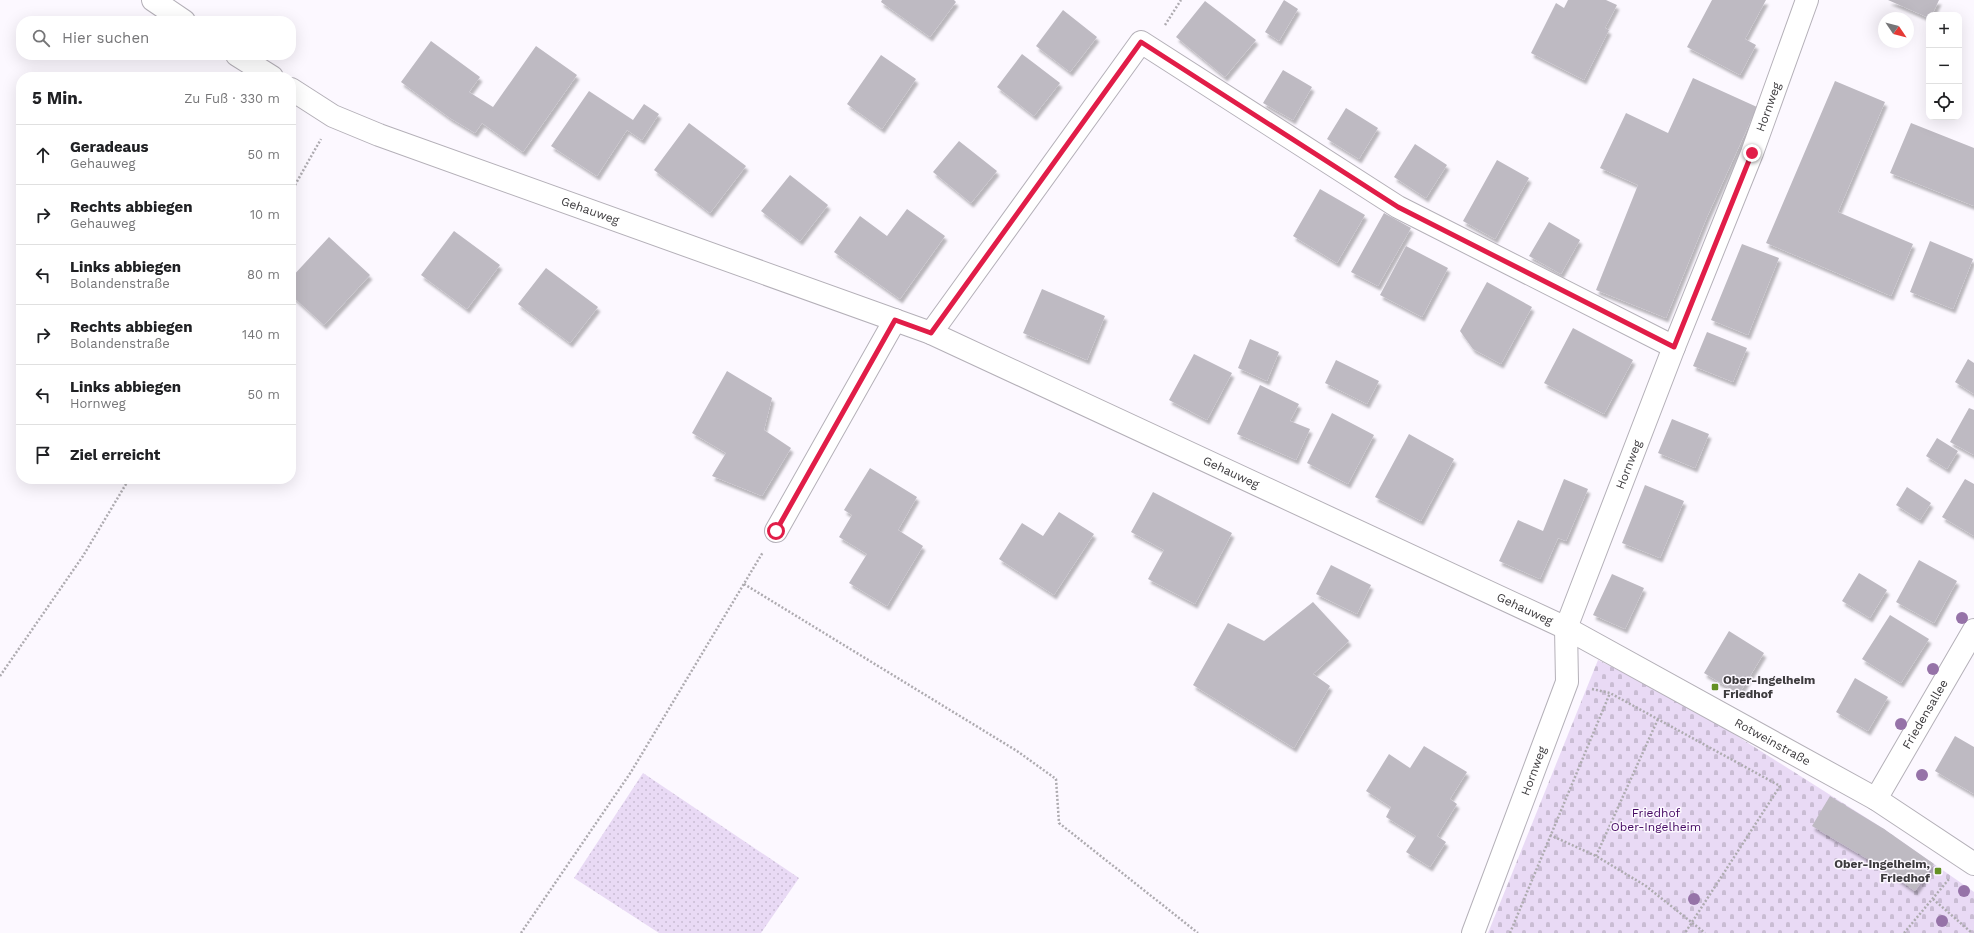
<!DOCTYPE html>
<html lang="de">
<meta charset="utf-8">
<style>
:root{--surface:#fff;--page:#f2f2f2;--text:#202124;--muted:#757577;--line:#e0e0e0}
body{margin:0;font-family:"Work Sans",sans-serif;background:var(--page);color:var(--text)}
.controls{position:absolute;right:12px;top:12px;display:grid;overflow:hidden;border-radius:8px;box-shadow:0 4px 16px #0002}
.controls button{width:36px;height:36px;display:grid;place-items:center;padding:0;border:0;border-bottom:1px solid var(--line);background:var(--surface);color:var(--text);font:20px sans-serif}
.compass{position:absolute;left:1878px;top:12px;width:36px;height:36px;border-radius:50%;background:var(--surface);box-shadow:0 4px 16px #0002;rotate:125deg}
.stop{position:absolute;width:12px;height:12px;margin:-9px;border:3px solid #e11d48;border-radius:50%;background:#fff}
.stop.end{background:#e11d48;border-color:#fff;box-shadow:0 1px 4px #0008}
.list{margin:0;padding:0;list-style:none}
h2{display:flex;justify-content:space-between;align-items:center;height:52px;margin:0;padding:0 16px;font-size:17px}
h2 small{font-size:13px;font-weight:400;color:var(--muted)}
.list li{display:grid;grid-template-columns:26px 1fr auto;gap:12px;align-items:center;box-sizing:border-box;height:60px;padding:0 16px;border-top:1px solid var(--line)}
.list b{display:block;font-size:15px;white-space:nowrap}
.list p{margin:0;font-size:13px;white-space:nowrap;color:var(--muted)}
.list em{font-size:13px;font-style:normal;color:var(--muted)}
.icon{flex:none;width:22px;height:22px;fill:none;stroke:currentColor;stroke-width:2;stroke-linecap:round;stroke-linejoin:round}
.map{position:relative;flex:none;width:1974px;height:933px;overflow:hidden}
.search{position:absolute;background:var(--surface);box-shadow:0 4px 16px #0002;left:16px;top:16px;width:280px;height:44px;display:flex;align-items:center;gap:10px;box-sizing:border-box;padding:0 14px;border-radius:16px;color:var(--muted);font-size:15px}
.panel{position:absolute;background:var(--surface);box-shadow:0 4px 16px #0002;left:16px;top:72px;width:280px;height:412px;border-radius:16px}
.map>svg:first-child{display:block}
.grass{fill:url(#grass-dots)}
.cemetery{fill:url(#cemetery-stones)}
.building{fill:#bebac2;filter:url(#shadow)}
.lines{fill:none;stroke-linecap:round;stroke-linejoin:round}
.minor-casing{stroke:#b4b0b8;stroke-width:24}
.path{stroke:#aeabb0;stroke-width:2.5;stroke-dasharray:2 2;stroke-linecap:butt}
.minor{stroke:#fff;stroke-width:22}
.tree{fill:#9673a8}
.route{stroke:#e11d48;stroke-width:5}
.poi-dot{fill:#639023;stroke:#fcf8ff;stroke-width:1.5}
.labels{text-anchor:middle;stroke-width:3;stroke-linejoin:round;paint-order:stroke}
.street-label{font-size:12px;fill:#3d3b3e;stroke:#fcf8ff}
.poi-label{font-size:12px;font-weight:bold;fill:#3d3b3e;stroke:#fcf8ff;text-anchor:start}
.park-label{font-size:12px;fill:#430761;stroke:#fcf8ff}
</style>
<div class="map">
<svg width="1974" height="933" viewBox="0 0 1974 933">
<defs>
<pattern id="grass-dots" width="8" height="8" patternUnits="userSpaceOnUse"><rect width="8" height="8" fill="#e9daf5"/><path d="M2 2h.1M6 6h.1" fill="none" stroke="#c9bcd3" stroke-width="1.8" stroke-linecap="round"/></pattern>
<pattern id="cemetery-stones" width="16" height="16" patternUnits="userSpaceOnUse"><rect width="16" height="16" fill="#e9daf5"/><path d="M2 7V4a2 2 0 0 1 4 0v3zM10 15v-3a2 2 0 0 1 4 0v3z" fill="#c9bcd3"/></pattern>
<filter id="shadow"><feDropShadow dx="2.5" dy="4.5" stdDeviation="1" flood-color="#0004"/></filter>
</defs>
<rect width="100%" height="100%" fill="#fcf8ff"/>
<path class="grass" d="M643 773 799 878 761 933H659L574 878Z"/>
<path class="cemetery" d="M1598 660 1685 703 1884 829 1974 892V933H1488Z"/>
<path class="building" d="M882 0H954L956 2 930 37 881 2Z
M1284 0 1298 9 1279 41 1265 32Z
M1568 0H1606L1617 5 1605 28 1609 30 1584 80 1531 53 1556 3 1564 8Z
M1712 0H1766L1745 39 1756 45 1740 75 1687 47Z
M1888 0H1939L1932 15H1929V18Z
M1205 1 1256 40 1225 77 1176 37Z
M1063 10 1097 37 1070 72 1036 46Z
M431 41 480 77 469 92 493 107 536 46 577 75 523 152 482 123 475 133 450 118 401 82Z
M1022 54 1060 83 1034 116 997 87Z
M881 55 916 79 882 129 847 104Z
M1283 70 1312 87 1293 120 1263 103Z
M1693 78 1757 107 1707 217 1666 318 1596 290 1638 185 1600 168 1626 113 1668 133Z
M1835 81 1885 102 1838 212 1913 244 1891 296 1766 243Z
M589 91 633 120 644 104 659 114 642 140 627 130 597 176 551 146Z
M1346 108 1378 128 1359 159 1327 139Z
M689 123 746 166 710 213 654 170Z
M1911 123 1974 148V206L1890 173Z
M959 141 997 171 971 203 933 172Z
M1415 144 1447 165 1426 198 1394 177Z
M1497 160 1529 178 1495 239 1463 221Z
M790 175 828 205 800 241 761 211Z
M1320 189 1365 215 1337 263 1293 236Z
M907 209 945 236 900 299 834 252 860 216 887 236Z
M1384 213 1411 228 1378 286 1351 272Z
M1549 222 1580 240 1561 274 1529 256Z
M454 231 500 265 467 309 421 275Z
M329 237 370 275 324 325 291 295V278Z
M1930 241 1973 259 1953 309 1910 292Z
M1742 244 1779 258 1748 335 1711 320Z
M1406 246 1448 268 1422 317 1380 295Z
M546 268 598 307 570 343 518 304Z
M1487 282 1532 307 1501 364 1473 349 1460 331Z
M1042 289 1105 316 1087 360 1023 333Z
M1573 328 1633 360 1604 414 1544 383Z
M1707 332 1747 348 1733 382 1693 366Z
M1250 339 1279 352 1267 381 1238 368Z
M1194 354 1232 373 1207 420 1169 400Z
M1968 359 1974 363V394L1955 382Z
M1336 360 1379 381 1367 404 1325 383Z
M727 371 772 398 764 430 791 448 762 496 712 476 726 453 692 433Z
M1260 385 1299 404 1290 421 1310 429 1296 460 1237 434Z
M1969 408 1974 410V455L1950 442Z
M1332 413 1374 435 1348 484 1307 463Z
M1672 419 1709 434 1695 468 1658 453Z
M1409 434 1454 459 1421 521 1375 497Z
M1937 438 1958 451 1947 469 1926 456Z
M870 468 917 497 898 530 923 546 887 606 849 583 867 554 839 537 852 515 844 510Z
M1564 479 1588 489 1566 541 1558 538 1540 579 1499 561 1518 520 1543 531Z
M1965 479 1974 484V536L1942 517Z
M1645 485 1684 501 1660 558 1622 543Z
M1907 487 1931 503 1920 520 1896 505Z
M1153 492 1232 533 1195 604 1148 579 1164 550 1131 532Z
M1059 512 1094 534 1054 595 999 559 1022 523 1043 536Z
M1919 560 1957 581 1934 623 1896 602Z
M1331 565 1371 585 1357 614 1316 594Z
M1859 573 1887 590 1870 618 1842 601Z
M1612 574 1644 588 1625 629 1593 615Z
M1313 602 1349 641 1313 674 1330 686 1294 748 1193 685 1228 623 1264 641Z
M1890 615 1929 639 1901 683 1862 659Z
M1729 631 1764 653 1739 694 1704 673Z
M1855 678 1888 697 1868 731 1836 712Z
M1955 736 1974 747V794L1935 771Z
M1424 746 1467 772 1450 799 1457 804 1437 836 1446 842 1430 867 1406 852 1416 836 1386 817 1391 807 1366 791 1389 754 1410 768Z
M1830 796 1884 829 1934 864 1915 891 1876 864 1812 826Z"/>
<g class="lines">
<g class="minor-casing">
<g id="minor">
<path d="M153 0 184 21"/>
<path d="M237 55 272 77"/>
<path id="s1" d="M291 89 333 116 379 135 931 333 1566 628 1876 799 1974 864"/>
<path d="M931 333 1141 42 1398 207 1674 347"/>
<path d="M776 531 895 320"/>
<path id="s2" d="M1876 799 1974 630"/>
<path id="s3" d="M1473 933 1567 682 1566 628 1674 347 1752 153 1807 0"/>
</g>
</g>
<path class="path" d="M1165 25 1181 0
M291 192 321 139
M744 584 1017 751 1056 779 1059 823 1198 933
M0 676 83 556 129 479
M1592 689 1610 693 1780 786 1685 933
M1550 835 1596 856 1646 886 1705 933
M1596 856 1658 719
M1933 899 1972 933
M521 933 631 772 763 552
M1510 933 1610 693
M1904 933 1949 879"/>
<use href="#minor" class="minor"/>
</g>
<g class="tree">
<circle cx="1962" cy="618" r="6"/>
<circle cx="1933" cy="669" r="6"/>
<circle cx="1901" cy="724" r="6"/>
<circle cx="1922" cy="775" r="6"/>
<circle cx="1964" cy="891" r="6"/>
<circle cx="1694" cy="899" r="6"/>
<circle cx="1942" cy="921" r="6"/>
</g>
<g class="lines">
<path class="route" d="M776 531 895 320 931 333 1141 42 1398 207 1674 347 1752 153"/>
</g>
<g class="poi-dot">
<rect x="1711" y="683" width="8" height="8" rx="2"/>
<rect x="1934" y="867" width="8" height="8" rx="2"/>
</g>
<g class="labels">
<g class="street-label">
<text dy="4" stroke="none"><textPath href="#s3" startOffset="881">Hornweg</textPath></text>
<text dy="4" stroke="none"><textPath href="#s1" startOffset="324">Gehauweg</textPath></text>
<text dy="4" stroke="none"><textPath href="#s3" startOffset="497">Hornweg</textPath></text>
<text dy="4" stroke="none"><textPath href="#s1" startOffset="1017">Gehauweg</textPath></text>
<text dy="4" stroke="none"><textPath href="#s1" startOffset="1341">Gehauweg</textPath></text>
<text dy="4" stroke="none"><textPath href="#s2" startOffset="98">Friedensallee</textPath></text>
<text dy="4" stroke="none"><textPath href="#s1" startOffset="1622">Rotweinstraße</textPath></text>
<text dy="4" stroke="none"><textPath href="#s3" startOffset="173">Hornweg</textPath></text>
</g>
<g class="poi-label">
<text x="1723" y="684">Ober-Ingelheim<tspan x="1723" dy="14">Friedhof</tspan></text>
<text x="1930" y="868" text-anchor="end">Ober-Ingelheim,<tspan x="1930" dy="14">Friedhof</tspan></text>
</g>
<g class="park-label">
<text x="1656" y="817">Friedhof<tspan x="1656" dy="14">Ober-Ingelheim</tspan></text>
</g>
</g>
</svg>
<div class="controls">
<button>+</button>
<button>−</button>
<button><svg class="icon" aria-label="locate" viewBox="0 0 24 24"><circle cx="12" cy="12" r="6"/><path d="M12 2v4M12 18v4M2 12h4M18 12h4"/></svg></button>
</div>
<svg class="compass" viewBox="-18 -18 36 36"><path d="M0-13l5 13h-10z" fill="#e53935"/><path d="M0 13l5-13h-10z" fill="#757577"/></svg>
<div class="stop" style="left:776px;top:531px"></div>
<div class="stop end" style="left:1752px;top:153px"></div>
<div class="search"><svg class="icon" aria-label="search" viewBox="0 0 24 24"><circle cx="10" cy="10" r="6"/><path d="M15 15l6 6"/></svg>Hier suchen</div>
<section class="panel">
<h2>5 Min.<small>Zu Fuß · 330 m</small></h2>
<ul class="list">
<li><svg class="icon" aria-label="ahead" viewBox="0 0 24 24"><path d="M12 20V5M6 11l6-6 6 6"/></svg><div><b>Geradeaus</b><p>Gehauweg</p></div><em>50 m</em></li>
<li><svg class="icon" aria-label="right" viewBox="0 0 24 24"><path d="M7 20v-9h11M14 6l5 5-5 5"/></svg><div><b>Rechts abbiegen</b><p>Gehauweg</p></div><em>10 m</em></li>
<li><svg class="icon" aria-label="left" viewBox="0 0 24 24"><path d="M17 20v-9H6M10 6l-5 5 5 5"/></svg><div><b>Links abbiegen</b><p>Bolandenstraße</p></div><em>80 m</em></li>
<li><svg class="icon" aria-label="right" viewBox="0 0 24 24"><path d="M7 20v-9h11M14 6l5 5-5 5"/></svg><div><b>Rechts abbiegen</b><p>Bolandenstraße</p></div><em>140 m</em></li>
<li><svg class="icon" aria-label="left" viewBox="0 0 24 24"><path d="M17 20v-9H6M10 6l-5 5 5 5"/></svg><div><b>Links abbiegen</b><p>Hornweg</p></div><em>50 m</em></li>
<li><svg class="icon" aria-label="arrive" viewBox="0 0 24 24"><path d="M6 21V4h12l-3 4 3 4H6"/></svg><div><b>Ziel erreicht</b></div></li>
</ul>
</section>
</div>
